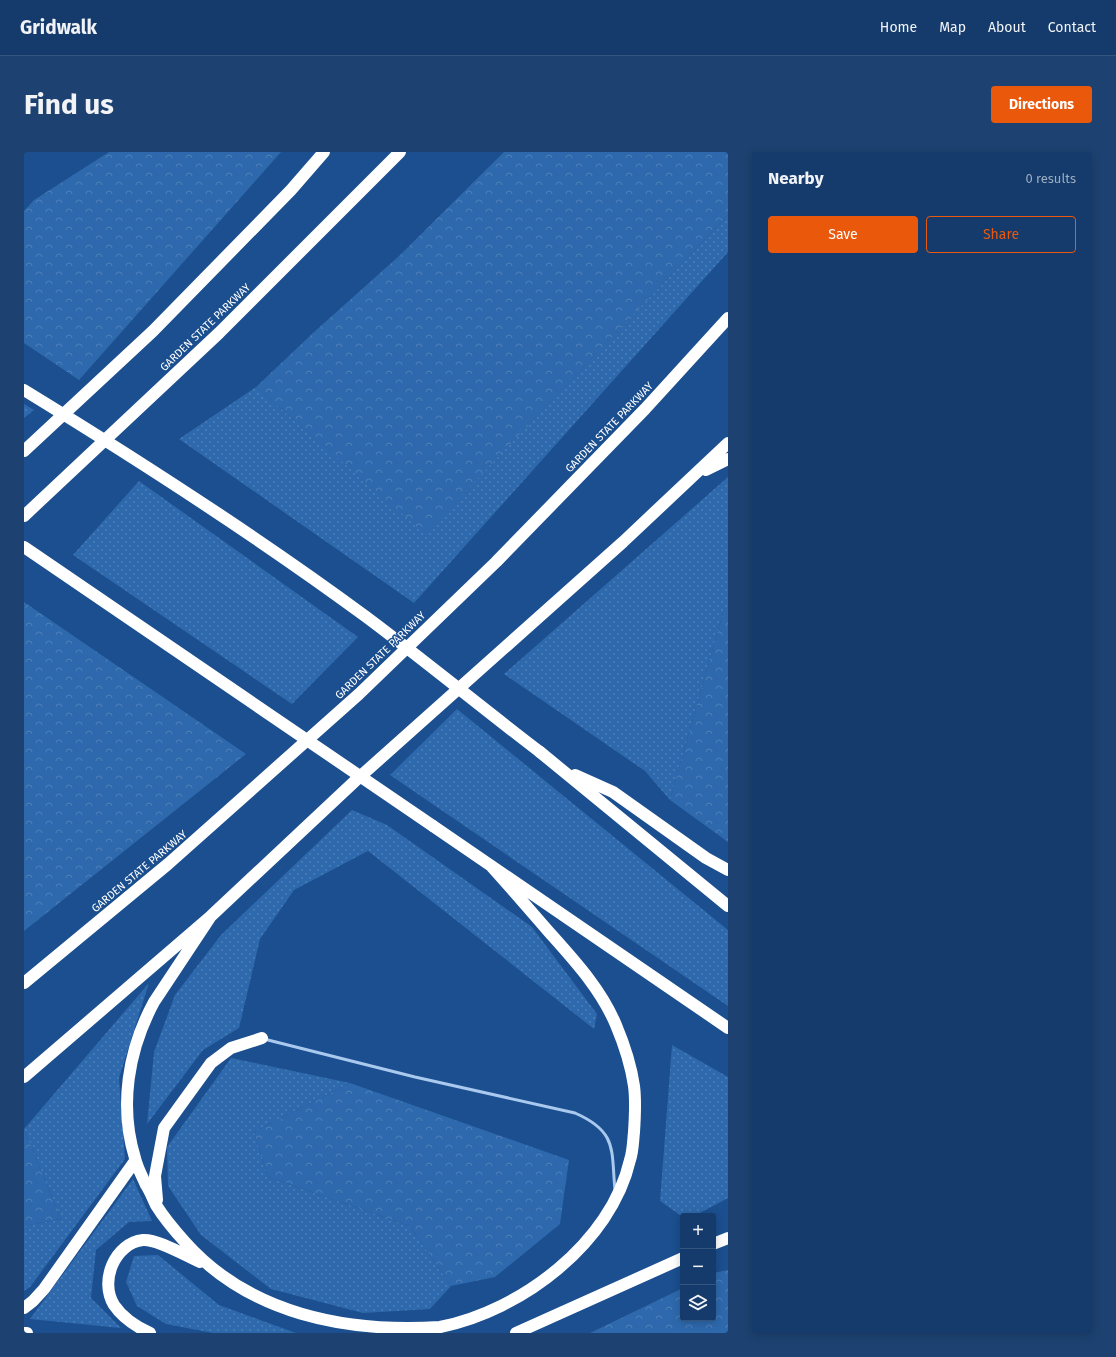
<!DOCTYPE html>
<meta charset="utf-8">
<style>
:root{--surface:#143b6b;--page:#1d4271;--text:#f1f3f6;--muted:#9dadc1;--line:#33557e;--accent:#ea580c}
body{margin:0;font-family:"Fira Sans",sans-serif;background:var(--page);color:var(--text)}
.controls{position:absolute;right:12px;bottom:12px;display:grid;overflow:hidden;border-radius:4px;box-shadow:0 2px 10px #0003}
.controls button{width:36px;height:36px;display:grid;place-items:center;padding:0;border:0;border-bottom:1px solid var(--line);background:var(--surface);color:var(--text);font:20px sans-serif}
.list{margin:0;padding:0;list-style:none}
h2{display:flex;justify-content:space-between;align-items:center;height:52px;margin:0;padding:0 16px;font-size:17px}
h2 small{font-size:13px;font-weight:400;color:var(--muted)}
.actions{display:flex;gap:8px;padding:12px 16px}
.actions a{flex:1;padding:9px 0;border:1px solid var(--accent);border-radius:4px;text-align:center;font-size:14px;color:var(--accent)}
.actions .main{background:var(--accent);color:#fff}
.icon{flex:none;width:22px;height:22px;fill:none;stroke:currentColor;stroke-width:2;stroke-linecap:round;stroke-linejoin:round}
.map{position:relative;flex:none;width:704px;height:1181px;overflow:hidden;border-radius:4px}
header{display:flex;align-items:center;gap:24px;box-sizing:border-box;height:56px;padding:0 20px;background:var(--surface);border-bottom:1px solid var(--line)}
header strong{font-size:19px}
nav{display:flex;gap:22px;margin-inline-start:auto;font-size:14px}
.intro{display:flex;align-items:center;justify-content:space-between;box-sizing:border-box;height:96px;padding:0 24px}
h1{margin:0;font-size:28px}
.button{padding:10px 18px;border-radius:4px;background:var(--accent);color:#fff;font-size:14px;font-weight:700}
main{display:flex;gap:24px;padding:0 24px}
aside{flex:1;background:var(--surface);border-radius:4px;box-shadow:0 2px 10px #0003}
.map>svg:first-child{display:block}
.grass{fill:url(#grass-dots)}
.forest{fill:url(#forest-crowns)}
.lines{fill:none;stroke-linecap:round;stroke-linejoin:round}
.lane{stroke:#a9c9ee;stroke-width:3}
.highway{stroke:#fff;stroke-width:12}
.highway-bridge{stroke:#fff;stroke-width:12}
.labels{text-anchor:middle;stroke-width:3;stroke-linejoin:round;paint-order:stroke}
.street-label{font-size:11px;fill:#fff;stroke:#1b4f8f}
</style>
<header>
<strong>Gridwalk</strong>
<nav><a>Home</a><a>Map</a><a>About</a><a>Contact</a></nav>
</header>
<div class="intro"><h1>Find us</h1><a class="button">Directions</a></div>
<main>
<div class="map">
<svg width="704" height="1181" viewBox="0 0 704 1181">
<defs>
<pattern id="grass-dots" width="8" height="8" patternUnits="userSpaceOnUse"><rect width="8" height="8" fill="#2e69ad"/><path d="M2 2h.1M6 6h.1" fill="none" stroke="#4d80b9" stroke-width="1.8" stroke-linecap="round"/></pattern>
<pattern id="forest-crowns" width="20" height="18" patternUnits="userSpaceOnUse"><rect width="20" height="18" fill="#2e69ad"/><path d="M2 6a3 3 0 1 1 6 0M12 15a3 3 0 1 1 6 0" fill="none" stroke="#4d80b9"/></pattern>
</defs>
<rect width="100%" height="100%" fill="#1b4f8f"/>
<path class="grass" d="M704 63V100L390 451 155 287 232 235 401 381Z
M0 252 10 258 0 266Z
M704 325V454L700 457 646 648 621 619 480 522Z
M115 329 334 485 268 552 49 403Z
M433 557 704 778V854L366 623Z
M328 658 363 673 508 775 573 862 570 877 344 699 270 738 236 787 215 876 179 898 123 972 130 900 151 843 197 783Z
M125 831 95 926 101 1007 6 1135 0 1139V1074L37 1067 0 977Z
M648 893 704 925V1046L670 1064H659V1065L636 1049Z
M207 906 326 931 230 980 244 1025 386 1074 427 1134 406 1157 339 1161 247 1137 177 1083 144 1034 143 995Z
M109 1027 128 1069 105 1070 72 1098 67 1146 97 1176 6 1167Z
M134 1103 195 1153 272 1181H189L142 1172 113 1154 102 1130 110 1104Z"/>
<path class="forest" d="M85 0H257L55 228 0 191V59L10 48Z
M480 0H704V63L401 382 232 235 290 180 375 104Z
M0 450 222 602 0 779Z
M704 454V690L646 648 700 457Z
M326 931 545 1008 536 1072 471 1125 427 1134 386 1074 244 1025 230 980Z
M0 977 37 1067 0 1074Z
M704 1118V1181H566L659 1136V1166H689V1121Z"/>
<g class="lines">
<path class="lane" d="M240 887 391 925 551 961C594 980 587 998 591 1038"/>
<path class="highway" d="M0 299 129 179 267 38 300 0
M682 318 704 307
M0 364 195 181 376 0
M516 600 704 754
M551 623 589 640 682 706 704 718
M409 674 704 876
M187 764 130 850C104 898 95 954 111 1006 113 1015 118 1024 122 1033 126 1039 129 1047 132 1053 140 1066 151 1079 161 1090 225 1162 322 1181 416 1175 497 1159 587 1091 606 1008 609 999 609 989 610 980 611 965 612 949 610 934 607 913 600 892 592 873 577 837 550 808 525 780 506 758 487 736 468 715
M0 831 144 712 335 542 472 410 621 257 704 166
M0 925 187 764 330 630 599 390 704 291
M133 1048 131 1024 140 976 187 911 207 896 238 886
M689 1092 704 1086
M0 1156 9 1149 20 1137 111 1009
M0 1181H3
M126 1181C113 1175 98 1165 90 1153 75 1129 91 1091 119 1088 134 1087 162 1104 176 1110
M492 1181 659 1106"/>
<path class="highway-bridge" d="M0 238C116 309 231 383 341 464 400 508 457 555 516 600
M0 395 409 674"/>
</g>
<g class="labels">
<g class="street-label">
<text transform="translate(181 175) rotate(-44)" y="4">GARDEN STATE PARKWAY</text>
<text transform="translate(585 275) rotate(-46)" y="4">GARDEN STATE PARKWAY</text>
<text transform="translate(356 503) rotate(-44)" y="4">GARDEN STATE PARKWAY</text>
<text transform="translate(115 719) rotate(-40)" y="4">GARDEN STATE PARKWAY</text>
</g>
</g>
</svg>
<div class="controls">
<button>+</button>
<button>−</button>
<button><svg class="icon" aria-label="layers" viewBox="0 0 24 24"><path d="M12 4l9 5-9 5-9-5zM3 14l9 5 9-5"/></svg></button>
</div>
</div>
<aside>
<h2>Nearby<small>0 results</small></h2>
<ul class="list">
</ul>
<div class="actions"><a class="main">Save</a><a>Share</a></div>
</aside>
</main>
